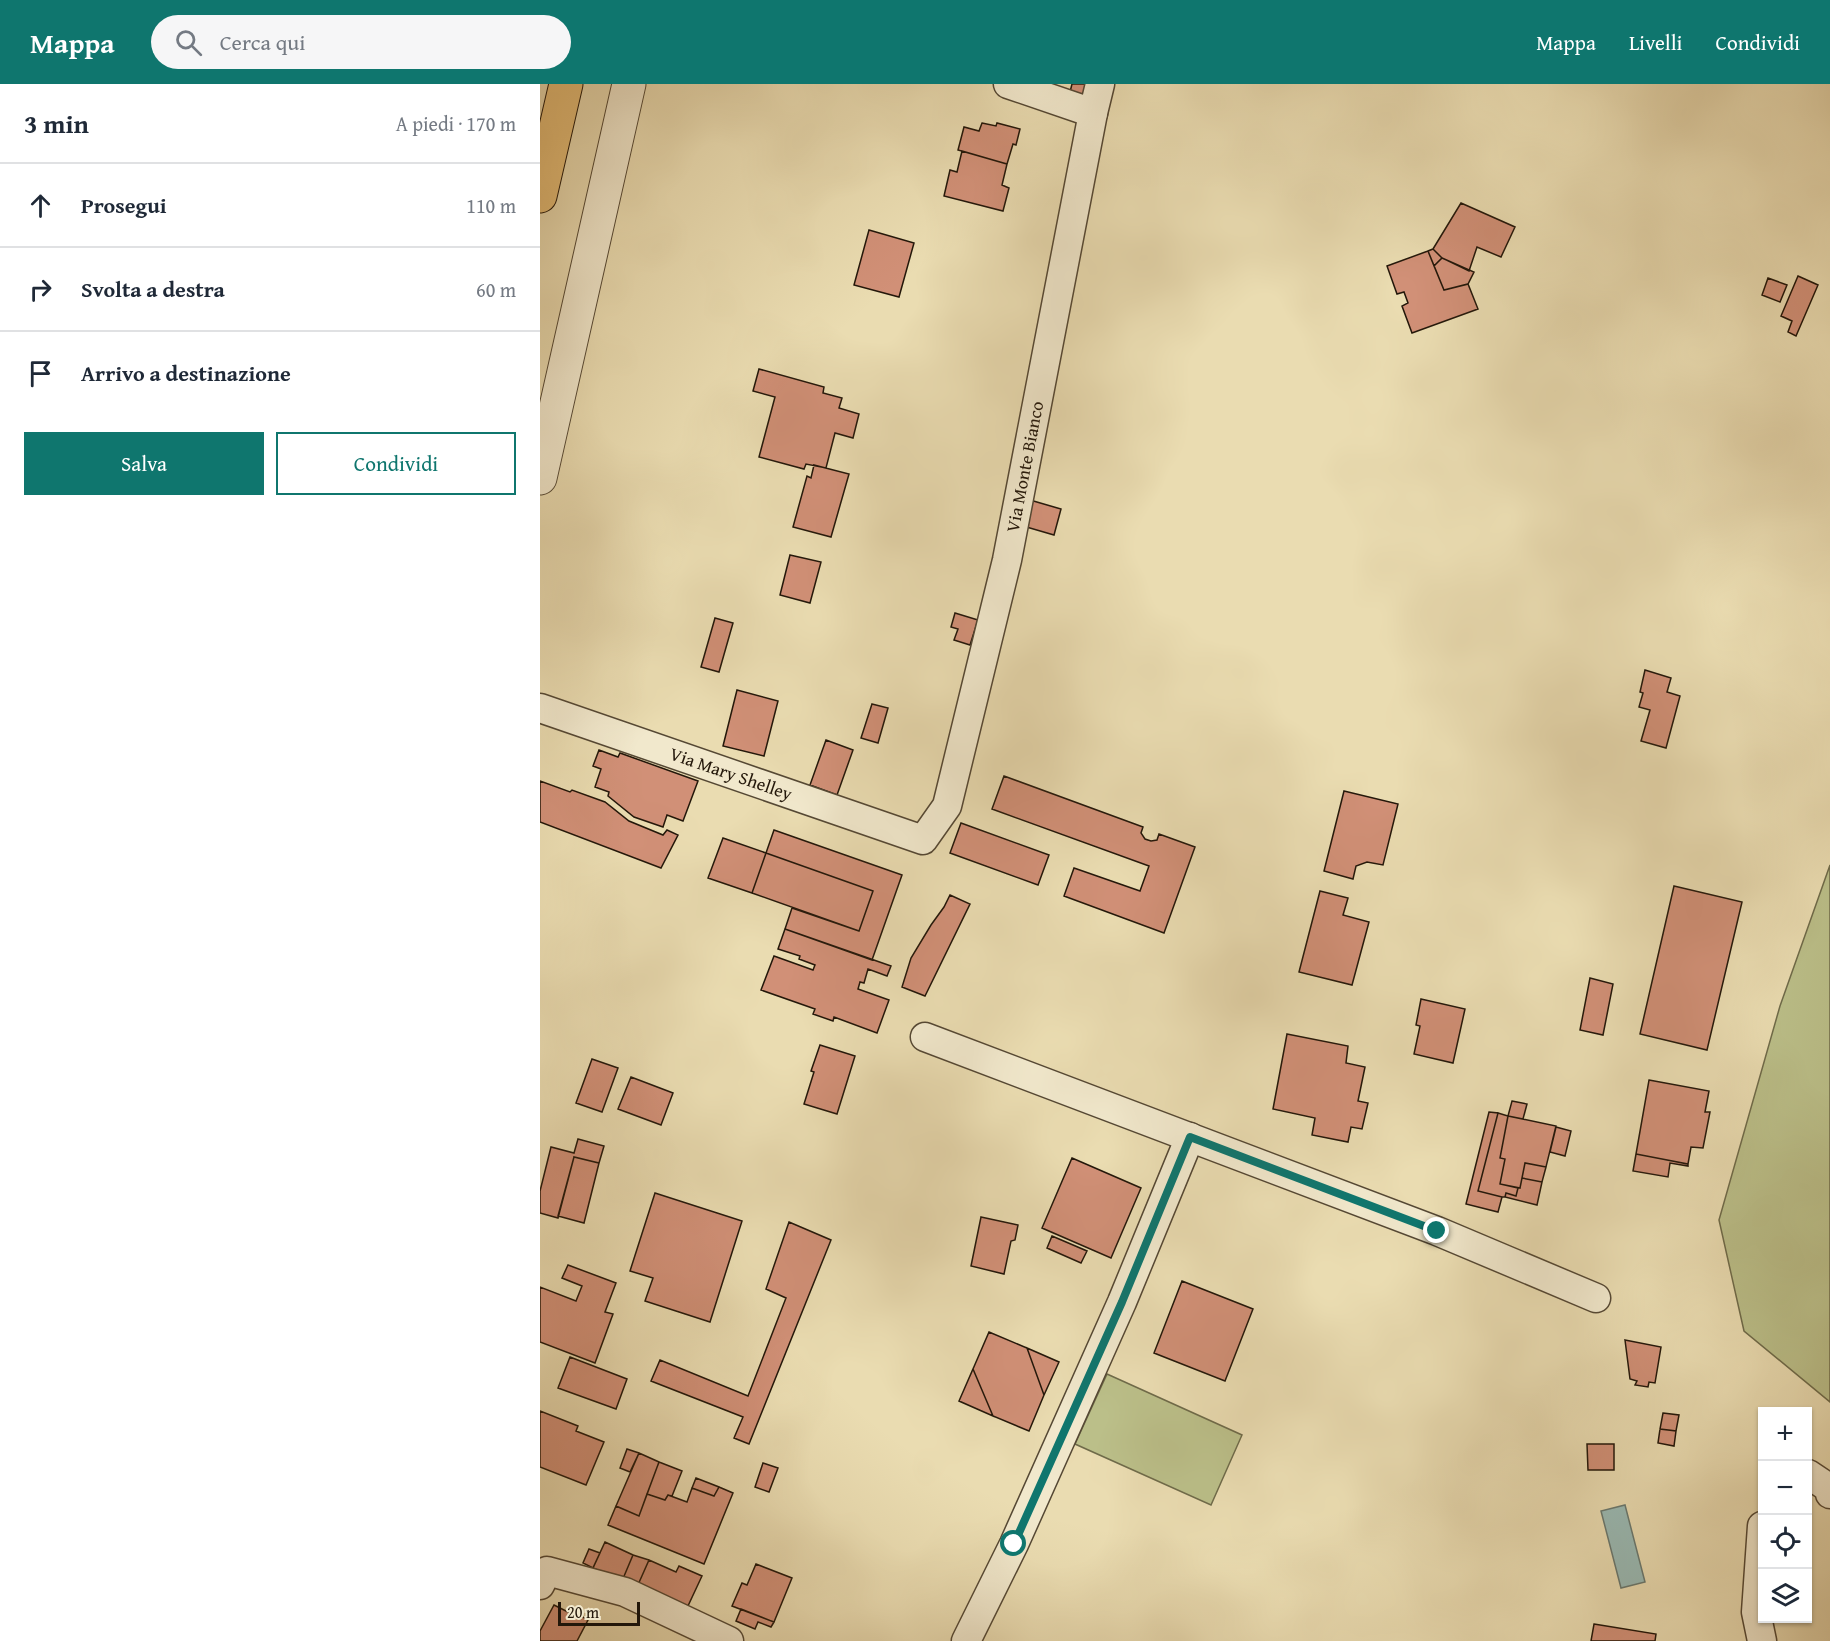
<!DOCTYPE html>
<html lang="it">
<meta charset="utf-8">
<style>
:root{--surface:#fff;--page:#f6f6f7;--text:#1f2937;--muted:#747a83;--line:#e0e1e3;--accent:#0f766e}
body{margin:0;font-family:"Gentium Book Plus",serif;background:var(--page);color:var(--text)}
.controls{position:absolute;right:18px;bottom:18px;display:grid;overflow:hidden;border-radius:0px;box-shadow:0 2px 4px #0004}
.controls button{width:54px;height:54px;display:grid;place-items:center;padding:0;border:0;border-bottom:2px solid var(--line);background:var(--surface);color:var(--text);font:30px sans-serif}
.scale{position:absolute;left:18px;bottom:15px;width:82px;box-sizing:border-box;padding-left:6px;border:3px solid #23170a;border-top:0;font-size:16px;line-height:21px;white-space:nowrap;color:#23170a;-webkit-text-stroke:4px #f1e8cc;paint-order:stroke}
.stop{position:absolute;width:18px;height:18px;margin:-14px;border:4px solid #0f766e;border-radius:50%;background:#fff}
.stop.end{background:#0f766e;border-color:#fff;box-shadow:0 2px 6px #0008}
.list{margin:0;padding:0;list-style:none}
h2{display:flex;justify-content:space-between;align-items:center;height:78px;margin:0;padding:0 24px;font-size:26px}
h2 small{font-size:20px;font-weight:400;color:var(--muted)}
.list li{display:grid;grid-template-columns:39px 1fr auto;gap:18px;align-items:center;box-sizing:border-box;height:84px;padding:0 24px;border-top:2px solid var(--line)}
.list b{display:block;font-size:22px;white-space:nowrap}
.list em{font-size:20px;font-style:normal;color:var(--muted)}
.actions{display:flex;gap:12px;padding:18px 24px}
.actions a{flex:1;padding:14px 0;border:2px solid var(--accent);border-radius:0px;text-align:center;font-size:21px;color:var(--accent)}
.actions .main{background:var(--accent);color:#fff}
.icon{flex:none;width:33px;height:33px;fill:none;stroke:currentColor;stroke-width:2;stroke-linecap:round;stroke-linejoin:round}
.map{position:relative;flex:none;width:1290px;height:1557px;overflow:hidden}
header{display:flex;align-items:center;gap:36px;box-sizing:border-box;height:84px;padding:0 30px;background:var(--accent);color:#fff}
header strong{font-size:28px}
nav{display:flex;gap:33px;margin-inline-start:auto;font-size:21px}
.search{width:420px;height:54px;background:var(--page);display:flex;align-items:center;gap:15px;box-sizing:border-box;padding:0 21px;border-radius:33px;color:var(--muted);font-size:22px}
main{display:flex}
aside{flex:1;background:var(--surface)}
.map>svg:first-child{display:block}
.green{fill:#bbbf89;stroke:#6f6b4a;stroke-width:1.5}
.water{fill:#9abab4;stroke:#6a7970;stroke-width:1.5}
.building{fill:#d19077;stroke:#23170a;stroke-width:1.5}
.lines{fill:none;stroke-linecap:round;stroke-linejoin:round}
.minor-casing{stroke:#554834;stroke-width:31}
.tertiary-casing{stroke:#554834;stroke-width:35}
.motorway-casing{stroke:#23170a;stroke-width:35}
.minor{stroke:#f1e8cc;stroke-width:28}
.tertiary{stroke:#f1e8cc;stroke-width:33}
.motorway{stroke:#e5be78;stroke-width:33}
.route{stroke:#0f766e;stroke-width:8}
.labels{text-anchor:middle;stroke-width:6;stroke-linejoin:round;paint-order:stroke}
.street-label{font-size:18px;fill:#23170a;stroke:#f1e8cc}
</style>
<header>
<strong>Mappa</strong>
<div class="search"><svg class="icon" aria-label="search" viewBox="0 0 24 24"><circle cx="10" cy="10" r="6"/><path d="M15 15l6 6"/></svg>Cerca qui</div>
<nav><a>Mappa</a><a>Livelli</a><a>Condividi</a></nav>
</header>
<main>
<aside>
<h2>3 min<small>A piedi · 170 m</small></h2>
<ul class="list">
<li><svg class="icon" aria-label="ahead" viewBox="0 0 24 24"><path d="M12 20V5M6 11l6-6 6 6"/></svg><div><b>Prosegui</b></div><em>110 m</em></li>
<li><svg class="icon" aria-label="right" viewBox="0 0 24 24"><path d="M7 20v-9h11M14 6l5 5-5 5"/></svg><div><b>Svolta a destra</b></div><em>60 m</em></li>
<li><svg class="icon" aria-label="arrive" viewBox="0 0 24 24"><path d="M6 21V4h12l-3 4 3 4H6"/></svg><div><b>Arrivo a destinazione</b></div></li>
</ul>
<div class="actions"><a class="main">Salva</a><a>Condividi</a></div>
</aside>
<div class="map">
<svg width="1290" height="1557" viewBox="0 0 1290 1557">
<rect width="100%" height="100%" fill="#eadcb1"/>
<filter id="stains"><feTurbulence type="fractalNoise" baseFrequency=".00333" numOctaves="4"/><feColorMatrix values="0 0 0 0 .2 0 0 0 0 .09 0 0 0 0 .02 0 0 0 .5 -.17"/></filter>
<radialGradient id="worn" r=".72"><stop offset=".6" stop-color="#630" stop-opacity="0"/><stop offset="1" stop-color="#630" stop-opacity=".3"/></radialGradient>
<path class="green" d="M1290 781V1318L1204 1247 1179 1136 1240 922Z
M567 1290 702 1351 671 1421 535 1360Z"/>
<path class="water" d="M1085 1421 1105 1498 1081 1504 1061 1427Z"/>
<path class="building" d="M532 0H552L549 13 530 8Z
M442 39 456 42 457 39 480 45 476 61 473 60 467 80 418 66 424 43 439 47Z
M422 67 467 80 462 101 469 104 463 127 404 112 410 86 417 88Z
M921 119 975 143 961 173 937 163 929 187 902 174 893 165Z
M329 146 374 159 359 213 314 201Z
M893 165 902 174 894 182 888 167Z
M888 167 904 206 928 200 938 225 872 249 862 222 868 219 864 208 857 210 847 182Z
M902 174 934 188 928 200 904 206 894 182Z
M1258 192 1278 201 1256 252 1248 248 1252 237 1241 232Z
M1228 194 1247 201 1240 218 1222 211Z
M219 285 284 303 283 309 302 314 299 324 319 330 313 354 295 349 286 384 266 380 264 385 219 373 235 313 213 307Z
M274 381 309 390 291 453 253 443 267 392 271 394Z
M490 416 521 425 514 451 483 442Z
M250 471 281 478 270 519 240 511Z
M415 529 438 536 430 561 414 556 418 545 411 543Z
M175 534 193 539 179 588 161 583Z
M1105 586 1131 594 1127 608 1140 612 1126 664 1101 657 1110 626 1099 623 1103 609 1100 608Z
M197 606 238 617 224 672 183 662Z
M332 620 348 624 338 659 321 654Z
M286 656 313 666 297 711 270 701Z
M59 666 78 673 80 669 158 697 143 737 127 731 123 743 94 733 68 712 69 708 55 703 61 685 53 682Z
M464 692 603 743 601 749 605 755 611 757 617 756 619 750 655 763 624 849 524 812 534 784 600 807 609 782 452 725Z
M0 697 30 708 32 706 65 718 89 737 123 751 127 746 138 751 121 784 0 738Z
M804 707 858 720 843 781 827 778 816 782 813 795 784 787Z
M421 739 509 771 498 801 410 769Z
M234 746 362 791 332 876 245 845 252 824 319 847 333 807 226 769Z
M183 754 226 769 212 809 168 794Z
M226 769 333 807 319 847 212 809Z
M1134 802 1202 818 1167 966 1100 950Z
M780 807 808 814 803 831 829 838 812 901 759 888Z
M410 811 430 820 385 912 362 903 371 874 391 841 404 823Z
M245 845 351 882 347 892 328 885 324 899 320 898 318 905 349 916 337 949 294 933 293 937 273 930 275 925 221 906 234 872 273 886 275 881 259 875 260 872 238 865Z
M1050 894 1073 900 1063 951 1040 946Z
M881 915 925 925 913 979 874 970 880 942 876 941Z
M747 950 808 962 806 979 825 983 818 1017 828 1019 822 1045 811 1043 808 1058 772 1051 775 1034 733 1025Z
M280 961 315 972 297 1030 264 1020 274 988 271 987Z
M52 975 78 984 62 1028 36 1019Z
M91 993 133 1009 121 1041 78 1025Z
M1109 996 1169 1007 1165 1028H1170L1163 1064 1151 1063 1148 1080 1096 1070Z
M972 1017 987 1020 983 1035 968 1032Z
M949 1028 958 1029 938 1107 962 1113 958 1128 926 1120Z
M958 1029 968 1032 960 1074 965 1075 960 1100 978 1104 976 1112 966 1109 965 1113H962L938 1107Z
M968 1032 1016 1042 1006 1083 985 1079 980 1104 960 1100 965 1075 960 1074Z
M1016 1043 1031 1047 1025 1072 1010 1068Z
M38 1055 64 1062 59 1079 34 1073 18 1134 0 1129V1107L11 1063 34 1069Z
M1096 1070 1148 1080V1082L1130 1079 1128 1093 1093 1087Z
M34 1073 59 1079 44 1139 18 1132Z
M532 1074 601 1104 571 1174 502 1144Z
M985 1079 1006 1083 1002 1098 982 1094Z
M982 1094 1002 1098 997 1121 965 1113 966 1109 976 1112 978 1104H980Z
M115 1109 202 1137 170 1238 105 1217 113 1194 90 1187Z
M441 1133 478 1141 475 1156 471 1157 464 1190 431 1182Z
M249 1138 291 1156 209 1360 194 1354 203 1333 111 1297 120 1276 208 1312 246 1214 226 1205Z
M512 1152 547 1167 541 1179 507 1164Z
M28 1181 76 1199 65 1228 73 1230 55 1279 0 1258V1203L36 1217 42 1202 22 1194Z
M642 1197 713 1225 685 1297 614 1269Z
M449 1248 487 1264 504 1311 489 1347 453 1332 433 1285Z
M1085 1256 1121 1263 1115 1299 1109 1298 1108 1303 1095 1301 1097 1297 1090 1295Z
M487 1264 519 1278 504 1311Z
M30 1273 87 1295 76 1325 18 1304Z
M433 1285 453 1332 419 1317Z
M0 1327 38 1342 36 1347 64 1358 46 1401 0 1383Z
M1123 1329 1139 1331 1136 1347 1120 1345Z
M1120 1345 1136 1347 1134 1362 1118 1359Z
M1047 1360H1074V1386H1048Z
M87 1365 99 1369 90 1388 80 1384Z
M99 1369 119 1378 99 1432 76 1422Z
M119 1378 142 1387 132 1412 128 1411 125 1416 107 1410Z
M223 1379 238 1384 229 1408 215 1403Z
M156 1394 179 1403 174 1412 152 1404Z
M179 1403 193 1409 164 1480 68 1441 76 1422 99 1432 107 1410 125 1416 128 1411 147 1418 152 1404 174 1412Z
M65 1458 93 1471 82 1497 53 1484Z
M49 1465 60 1469 53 1484 43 1479Z
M93 1471 109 1476 97 1503 82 1497Z
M109 1476 136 1488 139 1482 162 1492 147 1524 97 1503Z
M216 1480 252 1494 234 1538 192 1522 202 1499 207 1501Z
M14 1521 32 1530 34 1528 48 1536 37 1557H0V1547Z
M201 1525 234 1538 231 1543 218 1538 215 1545 196 1537Z
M1054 1540 1116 1550 1115 1557H1051Z"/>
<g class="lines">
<g class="minor-casing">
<g id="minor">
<path d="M468 0 553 29"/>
<path id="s1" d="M0 624 383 756 407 722 467 476 553 29 560 0"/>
<path d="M385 953 897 1147 1056 1214"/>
<path d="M1268 1390 1289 1404 1290 1410"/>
<path d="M0 1501 7 1487 85 1508 189 1557"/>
<path d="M426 1557 474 1460 582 1218 650 1053"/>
<path d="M1222 1557 1216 1528 1222 1442"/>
</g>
</g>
<g class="tertiary-casing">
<path id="tertiary" d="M0 394 89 0"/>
</g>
<g class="motorway-casing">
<path id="motorway" d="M0 112 26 0"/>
</g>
<use href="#minor" class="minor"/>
<use href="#tertiary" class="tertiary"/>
<use href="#motorway" class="motorway"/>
</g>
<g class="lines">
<path class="route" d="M474 1460 582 1218 650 1053 897 1147"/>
</g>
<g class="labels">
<g class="street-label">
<text dy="6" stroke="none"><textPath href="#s1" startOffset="795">Via Monte Bianco</textPath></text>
<text dy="6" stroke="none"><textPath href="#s1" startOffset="202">Via Mary Shelley</textPath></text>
</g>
</g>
<rect width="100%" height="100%" filter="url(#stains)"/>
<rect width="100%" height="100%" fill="url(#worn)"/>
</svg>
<div class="controls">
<button>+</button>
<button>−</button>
<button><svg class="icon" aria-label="locate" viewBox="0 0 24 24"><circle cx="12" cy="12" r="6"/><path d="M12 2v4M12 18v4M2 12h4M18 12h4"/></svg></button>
<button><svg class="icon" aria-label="layers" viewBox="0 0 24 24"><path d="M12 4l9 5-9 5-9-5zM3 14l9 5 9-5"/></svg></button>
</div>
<div class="scale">20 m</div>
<div class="stop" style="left:474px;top:1460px"></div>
<div class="stop end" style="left:897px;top:1147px"></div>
</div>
</main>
